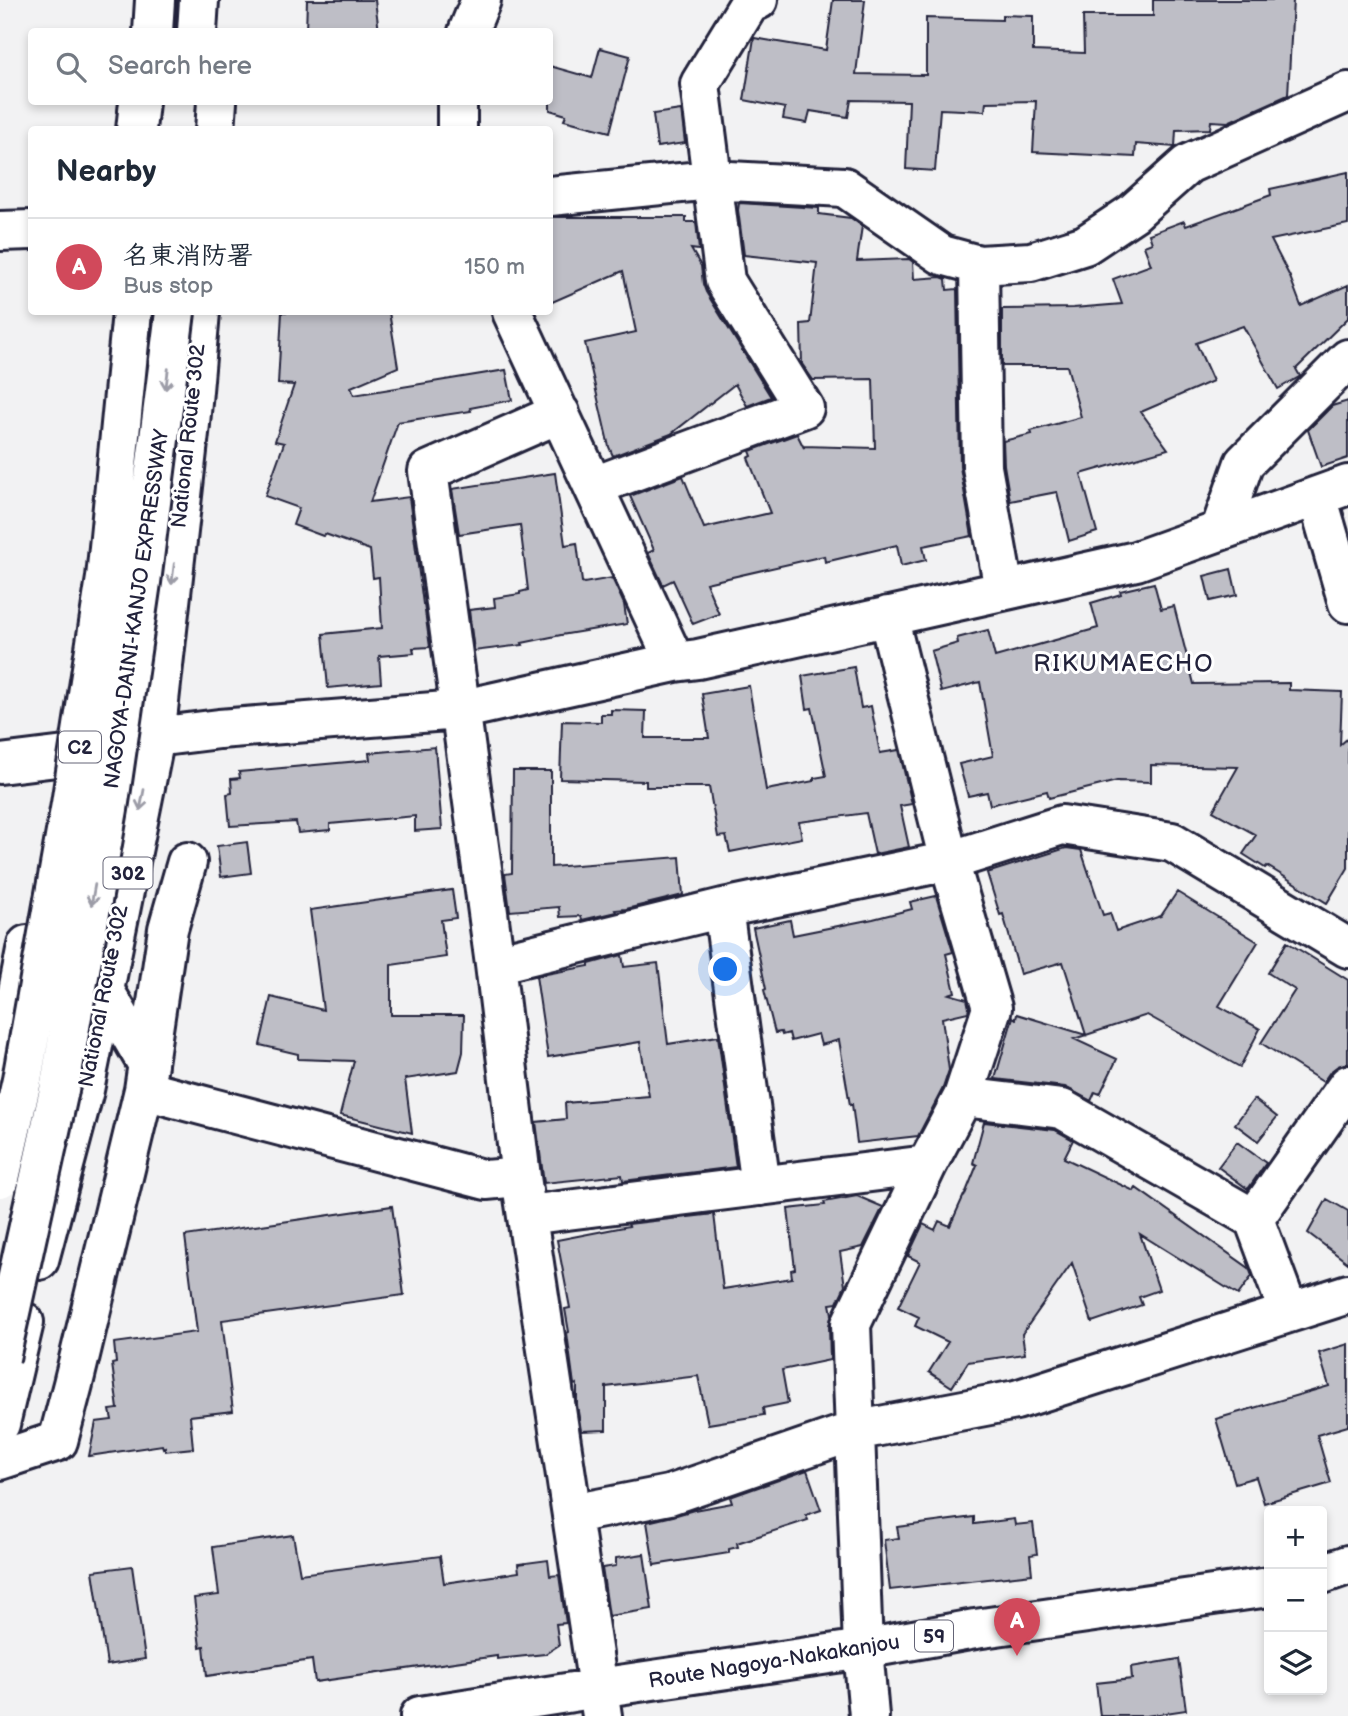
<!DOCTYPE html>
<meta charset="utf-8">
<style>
:root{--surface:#fff;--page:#f2f2f3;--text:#1f2937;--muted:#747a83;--line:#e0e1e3;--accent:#d1495b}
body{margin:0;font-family:"Balsamiq Sans","Klee One",sans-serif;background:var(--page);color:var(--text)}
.controls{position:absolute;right:21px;bottom:21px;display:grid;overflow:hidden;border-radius:7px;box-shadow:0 4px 10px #0003}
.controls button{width:63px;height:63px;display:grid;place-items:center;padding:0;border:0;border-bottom:2px solid var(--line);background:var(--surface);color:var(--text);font:35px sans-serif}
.you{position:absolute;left:726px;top:970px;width:24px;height:24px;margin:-18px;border:5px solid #fff;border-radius:50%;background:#1a73e8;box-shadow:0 0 0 10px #1a73e833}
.badge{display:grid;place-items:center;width:46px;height:46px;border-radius:50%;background:var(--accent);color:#fff;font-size:23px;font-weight:700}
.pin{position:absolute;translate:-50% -58px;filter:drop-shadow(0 2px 4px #0008)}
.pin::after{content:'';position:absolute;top:37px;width:24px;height:21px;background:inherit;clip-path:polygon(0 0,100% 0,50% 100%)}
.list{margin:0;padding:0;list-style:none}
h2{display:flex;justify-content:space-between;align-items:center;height:91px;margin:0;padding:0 28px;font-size:30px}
h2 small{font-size:23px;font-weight:400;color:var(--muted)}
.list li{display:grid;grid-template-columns:46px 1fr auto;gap:21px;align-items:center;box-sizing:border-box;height:98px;padding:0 28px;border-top:2px solid var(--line)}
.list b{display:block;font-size:26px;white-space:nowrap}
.list p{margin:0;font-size:23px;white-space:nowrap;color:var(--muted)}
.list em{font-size:23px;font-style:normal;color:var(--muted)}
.icon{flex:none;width:38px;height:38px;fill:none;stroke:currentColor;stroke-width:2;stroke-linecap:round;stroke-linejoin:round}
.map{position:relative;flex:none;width:1348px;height:1716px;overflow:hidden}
.search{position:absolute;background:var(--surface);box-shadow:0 4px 10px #0003;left:28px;top:28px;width:525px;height:77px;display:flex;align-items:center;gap:18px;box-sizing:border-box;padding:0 24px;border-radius:7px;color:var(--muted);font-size:26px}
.panel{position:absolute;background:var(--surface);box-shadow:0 4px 10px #0003;left:28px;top:126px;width:525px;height:189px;border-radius:7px}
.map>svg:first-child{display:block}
.building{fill:#bebec6;stroke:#22223b;stroke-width:2}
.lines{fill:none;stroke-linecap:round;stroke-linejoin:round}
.minor-casing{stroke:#22223b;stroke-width:44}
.major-casing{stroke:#22223b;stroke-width:44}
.highway-casing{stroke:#22223b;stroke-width:44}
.minor{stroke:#fff;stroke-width:38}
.major{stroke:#fff;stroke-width:38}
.highway{stroke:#fff;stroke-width:38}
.highway-bridge-casing{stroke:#22223b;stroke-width:44;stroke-linecap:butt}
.highway-bridge{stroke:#fff;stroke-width:38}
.oneway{stroke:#9c9ca7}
.labels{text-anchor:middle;stroke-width:6;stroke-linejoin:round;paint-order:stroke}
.shield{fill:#fff;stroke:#646476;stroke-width:2}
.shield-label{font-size:19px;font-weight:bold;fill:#22223b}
.street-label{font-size:21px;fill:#22223b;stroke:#fff}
.quarter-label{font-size:24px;letter-spacing:2px;fill:#22223b;stroke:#fff}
</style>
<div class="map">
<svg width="1348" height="1716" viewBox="0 0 1348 1716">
<rect width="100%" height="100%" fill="#f2f2f3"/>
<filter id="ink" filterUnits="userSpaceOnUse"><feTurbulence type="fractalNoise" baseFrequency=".0143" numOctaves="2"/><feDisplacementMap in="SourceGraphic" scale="14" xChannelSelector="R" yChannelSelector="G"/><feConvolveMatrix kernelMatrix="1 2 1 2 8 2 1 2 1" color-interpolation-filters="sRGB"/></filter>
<g filter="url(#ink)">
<path class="building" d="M307 0H375L379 32H306Z
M833 0H865L856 74 926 75V18L1002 20V15L1033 16V51L1084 53 1083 16H1153V0H1293L1288 95 1228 122 1211 121 1210 129 1176 130 1175 147 1136 144 1135 157 1033 152 1036 101 986 102 985 111 940 109 935 171 906 169 909 101 851 100 848 117 810 111 807 123 783 119 785 108 744 100 754 38 826 50Z
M600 48 630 56 610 132 564 120 566 115 550 110V66L592 78Z
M681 110 685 143 657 147 653 114Z
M1348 172V224L1271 240 1290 277 1301 306 1348 285V318L1296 369 1300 376 1299 377 1278 389 1243 326 1196 343 1213 381 1141 412 1168 449 1081 474 1097 532 1069 541 1057 492 1010 501 1004 465 1003 441 1032 434 1031 431 1081 417 1067 366H1002V309L1073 308 1122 304 1113 279 1151 265 1144 246 1152 243 1149 234 1184 221 1186 226 1271 195 1270 189Z
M739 203 819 208V214L851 218 862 226 857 261 909 259 913 262 914 279 941 277 946 279 947 290 957 289 960 467 972 536 923 546 926 560 901 566 897 545 825 562 824 556 706 583 719 614 693 624 673 580 663 585 648 553 654 550 630 496 683 476 704 528 770 513 748 458 752 456 750 451 797 434 804 448V446L875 448 873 379 813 380 802 364 801 324 810 323 817 263 744 255 738 210Z
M550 217H686V222H696L699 250 691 249 701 266 703 284 706 292 771 397 747 406 735 384 671 434 613 456 609 447 585 343 636 332 623 271 550 303Z
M282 312H389L398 367 351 387 354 395 506 370 512 400 470 408 471 411 398 422 370 502 409 497 423 604H424L430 647 413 648 414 653 379 656 381 683 328 688 323 634 382 628 379 577 373 578 370 550 325 534 323 536 293 525 299 508 265 496 284 443 275 441 294 385 278 384Z
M1348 401V458L1321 467 1308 430 1332 406Z
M555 473 565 545 577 543 582 582 584 583 612 578 624 604 627 624 561 635 522 643 523 645 474 651 469 610 495 607 494 598 520 594V592L528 590 520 525 459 534 452 489Z
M1231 569 1237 595 1210 601 1204 576Z
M1154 583 1161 609 1174 606 1194 684 1289 683V690L1342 692 1340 745 1348 738V868L1327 903 1267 866 1265 868 1243 854 1256 835 1213 811 1238 767 1151 765V782L1117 781 1049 798 1047 791 990 805 987 792 968 796 959 764 993 756 980 682 941 692 931 651 958 643 957 638 988 630 995 657 1098 628 1091 603 1121 594 1120 591Z
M854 667 861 708 871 706 880 753 899 750 912 804 900 806 909 847 875 854 866 813 799 822 802 838 730 852 726 836 718 837 709 787H646V781L560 779 562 721 601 722V714H611V710L646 711 645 738H709L702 694 749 686 766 790 814 781V778L826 776 812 708 807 709 802 676Z
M435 747 442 829 415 831V816L330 824V830L298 833 296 822 230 826 227 794 232 793 231 779 240 778 239 772 370 760 369 753Z
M513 771H551V867L680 857 683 895 626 909 615 910 616 912 582 920 581 916 560 917 559 907 510 911 505 874 512 873Z
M247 842 251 873 221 877 217 846Z
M1066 848 1081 850 1103 915 1110 913 1116 931 1161 916 1177 892 1258 942 1219 1006 1260 1029 1240 1067 1147 1015 1074 1039 1117 1059 1100 1094 1095 1092 1091 1101 1065 1087 995 1079 1013 1017 1016 1019 1017 1014 1086 1035 1063 962 1020 974 1003 914 1000 915 987 873Z
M452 890 456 918 441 920 446 957 391 965V1015H464L463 1052 458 1071 405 1079 412 1133 340 1115 354 1061 298 1059V1054L260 1045 271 997 323 1010 310 910Z
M936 896 953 952 946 954 955 992 949 994 967 999 969 1008 968 1012 942 1018 949 1070 943 1088 918 1136 857 1143 852 1104 850 1105 839 1040 821 1045 818 1034 791 1041 789 1033 782 1035 781 1032 775 1033 764 990 766 989 753 928 790 920 793 935 873 919 912 909 910 902Z
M1287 942 1348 980V1063L1338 1066 1330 1072 1323 1082 1261 1043 1295 990 1268 973Z
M622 955 624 967 658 963 668 1044 718 1036 736 1167 623 1181 622 1175 544 1183 536 1122 566 1119 565 1103 649 1096 640 1042 548 1057 536 976 589 966V964Z
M1254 1099 1277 1117 1258 1141 1235 1124Z
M984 1122 1055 1130 1073 1140 1064 1158 1134 1191 1136 1188 1249 1268 1252 1276 1238 1295 1140 1234 1159 1290 1139 1297 1142 1305 1092 1322 1072 1263 1022 1334 1025 1354 968 1362 952 1387 929 1372 948 1342 915 1326 919 1317 898 1307 920 1262 908 1256 923 1224 935 1230 939 1221 950 1226 964 1195V1197L977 1165 973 1163Z
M1237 1142 1266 1163 1248 1189 1218 1167Z
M857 1196 883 1207 863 1247 840 1252 845 1286 837 1303 830 1304 832 1314 829 1325 830 1360 782 1370 788 1403 763 1408 764 1415 708 1424 698 1376 606 1387V1430L581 1431 577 1405V1384L574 1385 567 1333 569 1332 565 1309 570 1308 557 1240 629 1226 628 1224 714 1214 723 1289 792 1278 791 1270 795 1269 788 1209 825 1205 824 1202Z
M1327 1199 1348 1211V1263L1308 1233Z
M392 1206 404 1295 222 1320 233 1411 190 1416 193 1448 165 1451V1447L163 1448 162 1445 89 1456 96 1422 112 1420 110 1410 118 1409 112 1364 116 1363 114 1343 197 1332 185 1236Z
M1348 1344V1426L1317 1435 1331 1483 1264 1503 1256 1477 1235 1483 1216 1419 1329 1386 1319 1353Z
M807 1470 821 1510 806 1515 808 1520 737 1543 738 1547 729 1549V1553L654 1565 647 1522 673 1516 694 1510 732 1503 730 1497Z
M974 1517V1524L1014 1519 1015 1525 1033 1523 1037 1554 1030 1555 1032 1574 890 1590 884 1540 899 1538 897 1527Z
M293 1535 300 1574 440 1556 444 1583 519 1572 518 1564 548 1560 550 1576 559 1575 566 1623 556 1624 559 1645 545 1654 497 1659V1656L315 1682 312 1660 207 1676 204 1646 200 1647 194 1598 219 1595 213 1547Z
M644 1554 652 1609 609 1616 602 1568 616 1566V1558Z
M132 1566 145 1659 107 1665 93 1571Z
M1179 1659 1186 1710 1146 1716H1100L1096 1683 1132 1679 1131 1667Z"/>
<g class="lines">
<g class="minor-casing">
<path id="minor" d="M468 32 481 0
M457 130V102
M550 196 711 180 844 187 942 255 979 265 1031 262 1085 245 1133 213 1188 164 1348 92
M0 231 32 230
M979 265 982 467 1004 590
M512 312 675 662
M594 486 804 408 725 281 700 84 749 4 758 0
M1317 496 1348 603
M1220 531 1244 463 1348 359
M0 764 65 756 155 737 219 729 459 710 675 662 698 659 1136 561 1348 485
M723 908 761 1186
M495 964 723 908 949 861 1062 825 1172 842 1348 948
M104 990 148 1065
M144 1090 486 1180 521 1177
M963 1097 1062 1109 1254 1219
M527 1215 927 1165
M1289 1313 1254 1219 1348 1085
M0 1460 58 1441 73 1384 144 1090 168 929 187 862
M572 1514 669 1495 854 1431 1016 1400 1348 1294
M420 1716 598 1688 521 1177 495 964 428 471 560 413
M869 1716 863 1649 851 1324 927 1165 963 1097 992 1008 949 861 888 616"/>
</g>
<g class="major-casing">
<path id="major" d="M1322 1574 1348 1565
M602 1716 598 1688 863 1649 975 1629 1269 1587"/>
</g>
<g class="highway-casing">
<path id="highway" d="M153 32 155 0
M197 32 199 0
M136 130 139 102
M215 130 217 102
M0 1084 27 945
M39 1260 84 1090 155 737 190 424 200 312
M0 1424 24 1322"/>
</g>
<use href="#minor" class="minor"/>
<use href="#major" class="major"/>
<use href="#highway" class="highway"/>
<g class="highway-bridge-casing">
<path id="highway-bridge" d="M0 1178 22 1080 71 804 106 578 132 312
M0 1358 59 1090 108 809 141 582 175 312"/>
</g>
<use href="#highway-bridge" class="highway-bridge"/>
</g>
<defs><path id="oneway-shaft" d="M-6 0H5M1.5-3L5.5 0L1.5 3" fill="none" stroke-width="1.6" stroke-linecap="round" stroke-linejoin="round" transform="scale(1.75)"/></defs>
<g class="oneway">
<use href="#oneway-shaft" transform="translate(167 379) rotate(97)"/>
<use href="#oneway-shaft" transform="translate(173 574) rotate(97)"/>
<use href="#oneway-shaft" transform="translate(142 800) rotate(101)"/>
<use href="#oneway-shaft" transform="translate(93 895) rotate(100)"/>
</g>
</g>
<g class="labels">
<g class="shield">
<rect x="59" y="731.5" width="42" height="31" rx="5"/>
<rect x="103.5" y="857.5" width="49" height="31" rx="5"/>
<rect x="915" y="1620.5" width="38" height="31" rx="5"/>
</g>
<g class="shield-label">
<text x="80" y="754">C2</text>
<text x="128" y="880">302</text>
<text x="934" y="1643">59</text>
</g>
<g class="street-label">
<text transform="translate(188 436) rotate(-84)" y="7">National Route 302</text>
<text transform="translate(136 609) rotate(-82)" y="7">NAGOYA-DAINI-KANJO EXPRESSWAY</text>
<text transform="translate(103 996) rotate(-79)" y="7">National Route 302</text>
<text transform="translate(774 1661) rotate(-9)" y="7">Route Nagoya-Nakakanjou</text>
</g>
<g class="quarter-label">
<text x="1124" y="671">RIKUMAECHO</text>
</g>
</g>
</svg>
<div class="controls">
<button>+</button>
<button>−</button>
<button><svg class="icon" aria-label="layers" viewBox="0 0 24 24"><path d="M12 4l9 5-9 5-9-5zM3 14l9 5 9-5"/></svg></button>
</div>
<div class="you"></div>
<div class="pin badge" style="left:1017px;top:1656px">A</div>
<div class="search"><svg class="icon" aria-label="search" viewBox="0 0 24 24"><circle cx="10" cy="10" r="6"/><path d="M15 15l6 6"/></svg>Search here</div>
<section class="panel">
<h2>Nearby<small></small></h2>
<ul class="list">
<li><span class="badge">A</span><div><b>名東消防署</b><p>Bus stop</p></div><em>150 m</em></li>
</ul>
</section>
</div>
